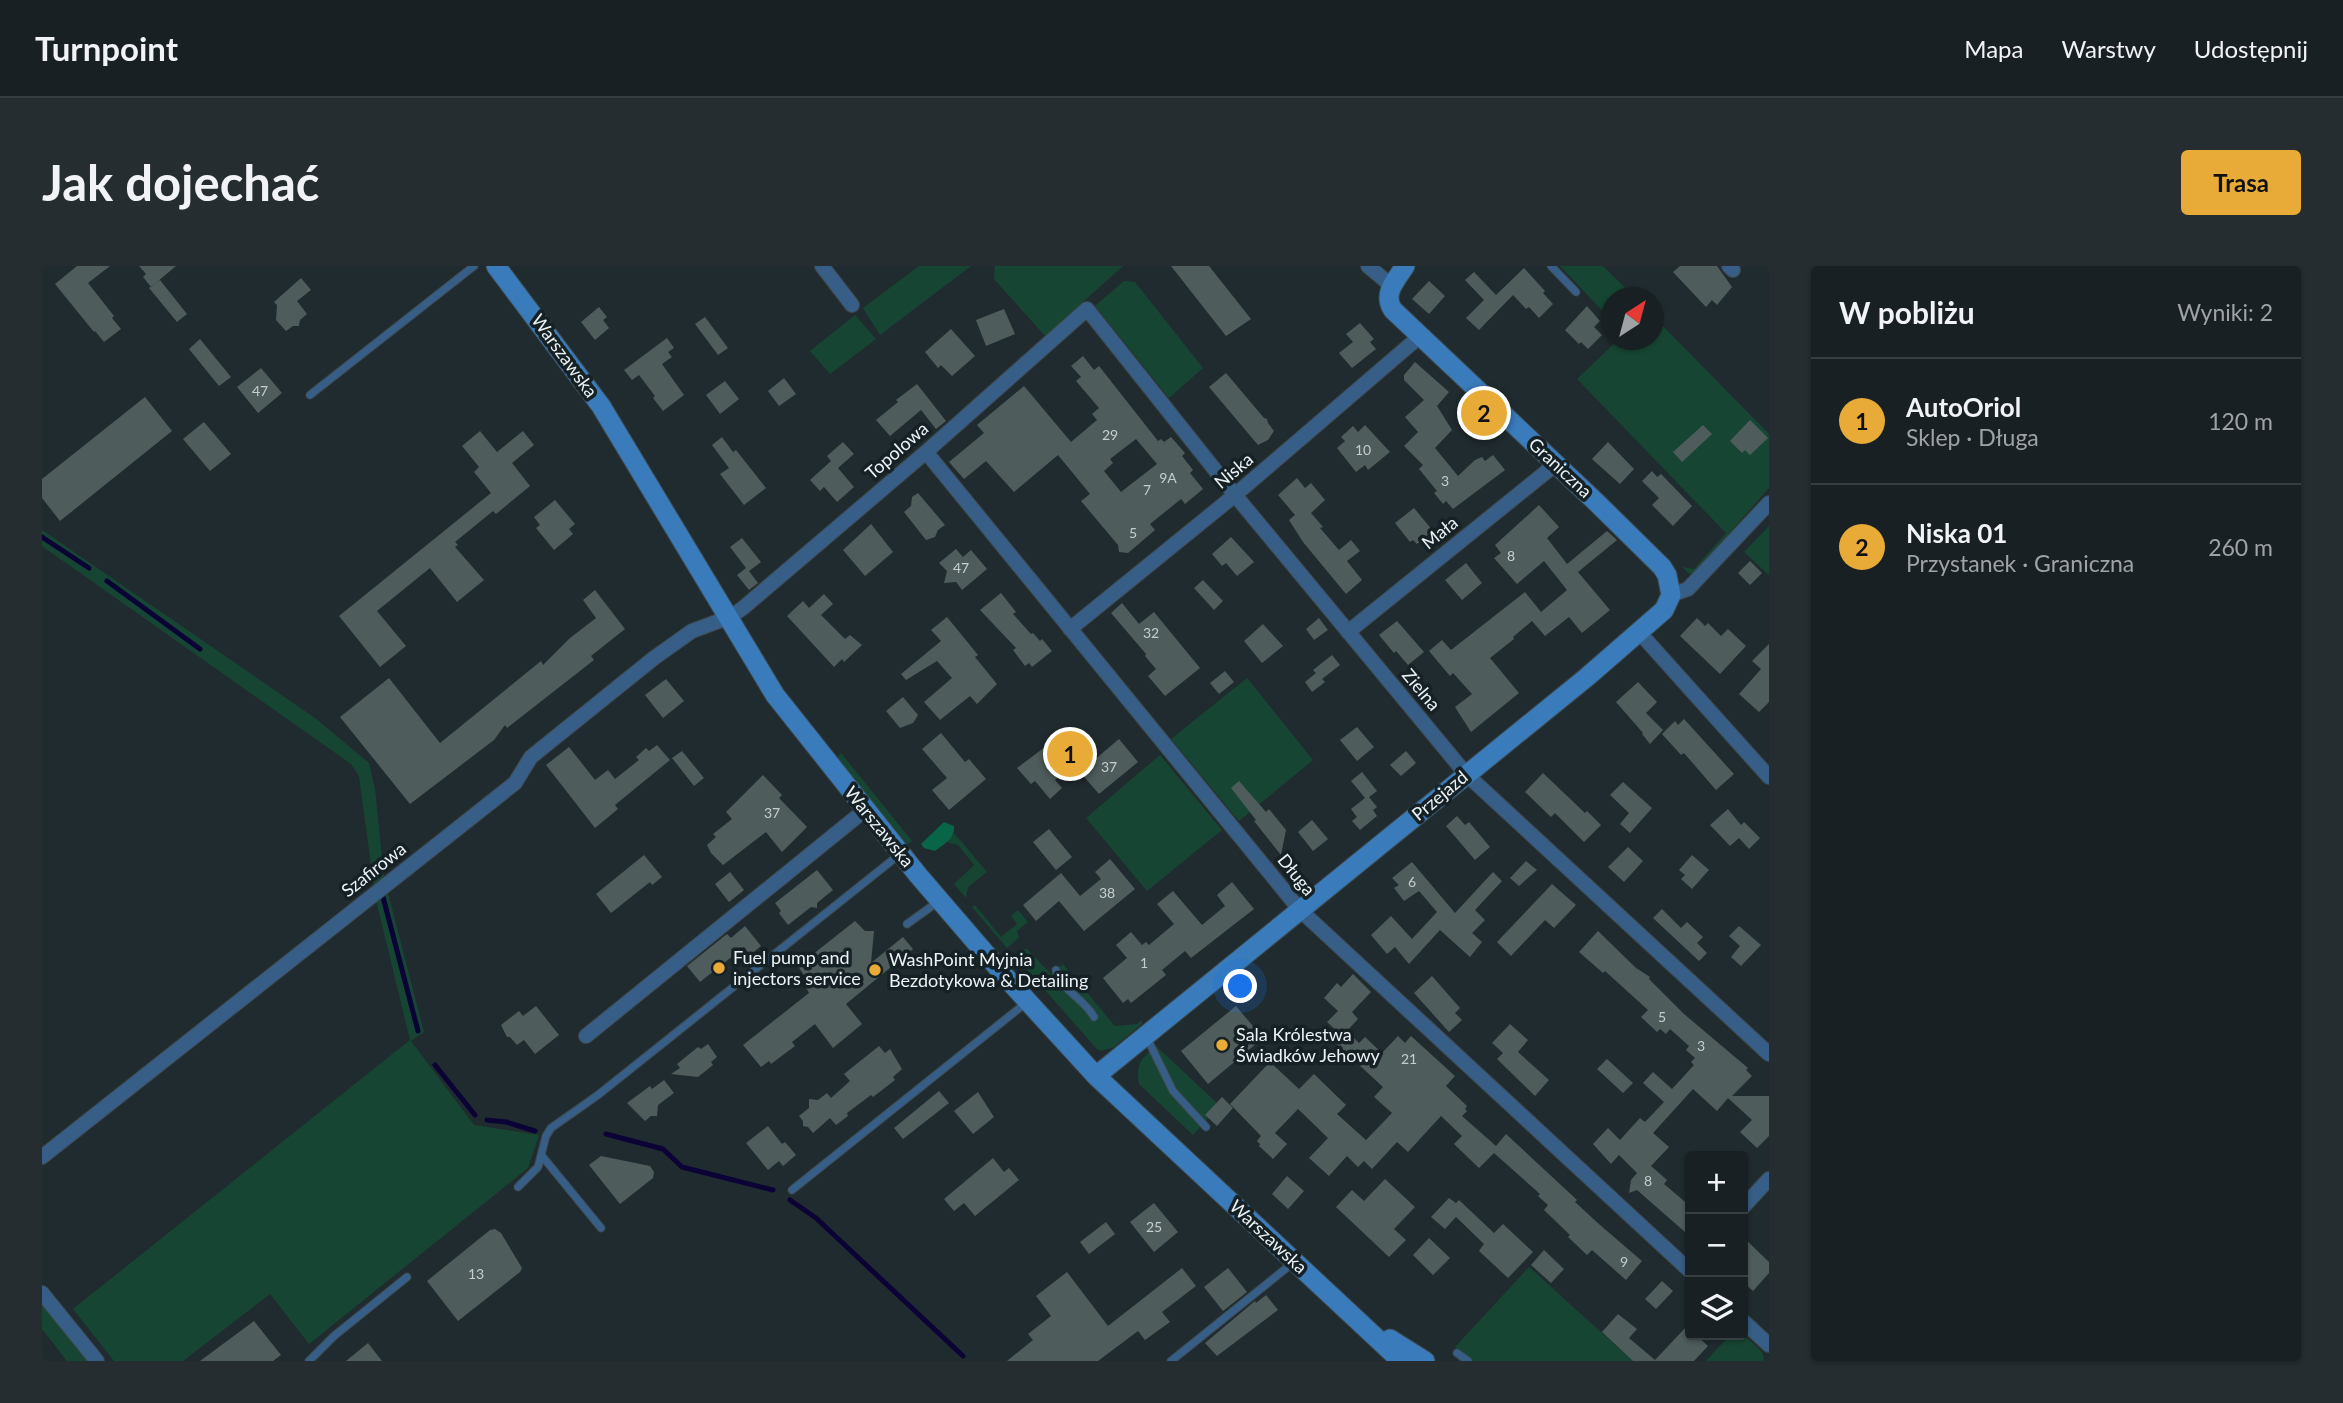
<!DOCTYPE html>
<html lang="pl">
<meta charset="utf-8">
<style>
:root{--surface:#182023;--page:#252d30;--text:#f1f3f6;--muted:#9fa3a6;--line:#363e41;--accent:#e9ab38}
body{margin:0;font-family:Lato,sans-serif;background:var(--page);color:var(--text)}
.controls{position:absolute;right:21px;bottom:21px;display:grid;overflow:hidden;border-radius:7px;box-shadow:0 2px 5px #0004}
.controls button{width:63px;height:63px;display:grid;place-items:center;padding:0;border:0;border-bottom:2px solid var(--line);background:var(--surface);color:var(--text);font:35px sans-serif}
.compass{position:absolute;left:1559px;top:21px;width:63px;height:63px;border-radius:50%;background:var(--surface);box-shadow:0 2px 5px #0004;rotate:36deg}
.you{position:absolute;left:1199px;top:721px;width:24px;height:24px;margin:-18px;border:5px solid #fff;border-radius:50%;background:#1a73e8;box-shadow:0 0 0 10px #1a73e833}
.badge{display:grid;place-items:center;width:46px;height:46px;border-radius:50%;background:var(--accent);color:#111;font-size:23px;font-weight:700}
.pin{position:absolute;translate:-50% -50%;border:4px solid #fff;box-shadow:0 2px 7px #0006}
.list{margin:0;padding:0;list-style:none}
h2{display:flex;justify-content:space-between;align-items:center;height:91px;margin:0;padding:0 28px;font-size:30px}
h2 small{font-size:23px;font-weight:400;color:var(--muted)}
.list li{display:grid;grid-template-columns:46px 1fr auto;gap:21px;align-items:center;box-sizing:border-box;height:126px;padding:0 28px;border-top:2px solid var(--line)}
.list b{display:block;font-size:26px;white-space:nowrap}
.list p{margin:0;font-size:23px;white-space:nowrap;color:var(--muted)}
.list em{font-size:23px;font-style:normal;color:var(--muted)}
.icon{flex:none;width:38px;height:38px;fill:none;stroke:currentColor;stroke-width:2;stroke-linecap:round;stroke-linejoin:round}
.map{position:relative;flex:none;width:1727px;height:1095px;overflow:hidden;border-radius:7px}
header{display:flex;align-items:center;gap:42px;box-sizing:border-box;height:98px;padding:0 35px;background:var(--surface);border-bottom:2px solid var(--line)}
header strong{font-size:33px}
nav{display:flex;gap:38px;margin-inline-start:auto;font-size:24px}
.intro{display:flex;align-items:center;justify-content:space-between;box-sizing:border-box;height:168px;padding:0 42px}
h1{margin:0;font-size:49px}
.button{padding:18px 32px;border-radius:7px;background:var(--accent);color:#111;font-size:24px;font-weight:700}
main{display:flex;gap:42px;padding:0 42px}
aside{flex:1;background:var(--surface);border-radius:7px;box-shadow:0 2px 5px #0004}
.map>svg:first-child{display:block}
.green{fill:#164633}
.forest{fill:#086547}
.lines{fill:none;stroke-linecap:round;stroke-linejoin:round}
.stream{stroke:#0b0336;stroke-width:5}
.building{fill:#4f5c5c;fill-rule:evenodd}
.lane-casing{stroke:#3d474b;stroke-width:9}
.street-casing{stroke:#3d474b;stroke-width:16}
.secondary-casing{stroke:#3d474b;stroke-width:21}
.lane{stroke:#375e86;stroke-width:7}
.street{stroke:#375e86;stroke-width:14}
.secondary{stroke:#397bbb;stroke-width:19}
.poi-dot{fill:#e9ab38;stroke:#162125;stroke-width:2.5}
.labels{text-anchor:middle;stroke-width:7;stroke-linejoin:round;paint-order:stroke}
.number-label{font-size:14px;fill:#c5cdd0}
.street-label{font-size:18px;fill:#ecf3f6;stroke:#162125}
.poi-label{font-size:18px;fill:#ecf3f6;stroke:#162125;text-anchor:start}
</style>
<header>
<strong>Turnpoint</strong>
<nav><a>Mapa</a><a>Warstwy</a><a>Udostępnij</a></nav>
</header>
<div class="intro"><h1>Jak dojechać</h1><a class="button">Trasa</a></div>
<main>
<div class="map">
<svg width="1727" height="1095" viewBox="0 0 1727 1095">
<rect width="100%" height="100%" fill="#202b2f"/>
<path class="green" d="M877 0H929L838 69 821 42Z
M953 0H1081L1003 70 952 13Z
M1518 0H1561L1592 31 1570 32 1569 54Z
M1082 15 1093 16 1161 102 1127 132 1053 40Z
M813 49 834 73 788 108 768 85Z
M1612 51 1727 168V222L1650 310 1640 301 1652 303 1684 267 1535 113 1576 74H1612Z
M1727 260V309L1702 286Z
M0 264 273 452 327 497 333 523 342 612 332 621 317 510 309 498 0 280Z
M1205 412 1271 494 1197 555 1129 473Z
M799 487 870 575 866 578 863 577 795 492Z
M1118 489 1180 564 1105 625 1044 552Z
M912 567 945 606 926 621 924 632 912 618 932 599 916 579 904 576Z
M346 627 382 766 369 775 432 859 497 869 486 902 267 1078 228 1028 141 1095H72L31 1043 368 774 334 634Z
M933 639 959 671 975 658 969 650 976 644 986 656 975 665 977 672 965 682 930 641Z
M985 683 1009 708 1021 698 1073 760 1095 758 1100 754V758L1072 781 1059 785 1055 783 972 689 978 684Z
M1114 780 1175 837 1163 849 1166 852 1151 869 1097 818C1094 797 1098 794 1114 780Z
M1487 1001 1591 1095H1432L1413 1081Z
M0 1037 46 1095H25L0 1063Z
M1701 1068 1720 1086 1722 1095H1664L1688 1069Z"/>
<path class="forest" d="M902 556 912 560C913 573 902 578 893 585L882 582 879 578Z"/>
<g class="lines">
<path class="stream" d="M0 271 47 302
M65 315 158 383
M341 631 376 765
M393 799 433 849
M445 854 464 856 493 865
M564 868 621 883 640 901 731 924
M748 934 774 952 921 1090"/>
</g>
<path class="building" d="M35 0H68L46 17 72 50 70 52 79 63 62 76 53 65 52 66 13 18Z
M97 0H134L109 21 101 11 104 8Z
M1129 0H1167L1209 53 1184 70Z
M1638 0H1675L1690 21 1675 39 1670 34 1664 41 1631 6Z
M1482 2 1503 25 1501 27 1511 38 1497 52 1487 41 1484 43 1471 29 1437 64 1424 52 1442 34 1423 14 1432 6 1454 29Z
M259 12 269 24 255 35 265 48 258 54 257 60H251L244 65 234 54 235 39 232 36Z
M118 14 145 48 135 56 107 22Z
M1387 15 1403 30 1387 48 1370 33Z
M1545 40 1558 55 1552 61 1560 69 1546 83 1539 76 1537 78 1523 64Z
M557 41 565 51 561 54 567 62 553 74 539 56Z
M962 43 973 68 944 80 934 54Z
M663 51 686 82 676 89 653 58Z
M1318 57 1332 73 1328 76 1334 83 1310 102 1297 87 1311 76 1304 68Z
M909 63 933 90 910 110 899 99 896 102 883 86Z
M625 72 632 82 626 86 630 91 620 98 642 129 621 145 611 132 613 130 597 109 590 114 582 104Z
M158 73 189 111 177 120 147 83Z
M1041 90 1052 104 1057 100 1116 175 1119 173 1122 176 1129 171 1143 187 1140 190 1151 204 1148 207 1161 223 1143 238 1139 233 1108 258 1113 264 1086 287 1077 286 1076 279 1039 235 1048 228 1016 189 972 226 944 195 922 213 907 196 942 167 935 159 982 120 1029 176 1055 154 1050 148 1057 142 1034 115 1039 111 1029 100ZM1094 173 1115 198 1079 226 1062 205 1071 197 1068 193Z
M1373 96 1407 126 1395 140 1410 164 1393 182 1416 210 1433 194 1440 191 1443 195 1451 189 1463 204 1411 243 1404 235 1401 238 1392 227 1395 225 1377 203 1381 199 1362 180 1376 166 1363 151 1382 134 1362 114V109Z
M219 102 240 127 216 147 195 121Z
M1184 107 1222 152 1225 153 1226 157 1232 165 1226 174 1216 179 1167 121Z
M742 112 754 128 737 140 726 125Z
M683 115 697 133 678 148 664 129Z
M875 118 904 155 894 163 879 144 848 170 834 154 856 136 854 134Z
M103 131 130 165 18 255 0 232V213Z
M1708 154 1726 172 1708 189 1703 184 1700 187 1688 175Z
M162 156 189 188 168 205 141 173Z
M1323 159 1348 186 1326 204 1323 199 1314 206 1295 182 1303 175 1299 171 1311 160 1316 166Z
M1661 159 1670 168 1640 196 1631 186Z
M438 165 455 186 481 165 492 179 470 197 488 220 454 248 451 245 413 276 416 279 413 281 442 314 415 336 388 302 335 345 364 380 338 401 297 350 449 227 432 206 437 201 420 180Z
M680 171 691 186 694 184 724 222 702 239 678 208 687 202 670 179Z
M801 176 812 188 796 202 812 221 795 236 782 221 778 225 768 214 789 195 785 190Z
M1566 176 1592 203 1578 218 1550 193Z
M1610 205 1615 211 1619 208 1650 240 1631 260 1610 239 1617 232 1600 215Z
M1255 212 1263 222 1269 217 1283 234 1269 247 1281 261 1278 262 1297 284 1309 274 1318 285 1305 295 1320 314 1304 328 1261 276 1247 254 1253 249 1236 229Z
M876 227 903 259 896 264 893 271 884 274 862 246 869 240 870 231Z
M513 234 533 258 527 263 531 268 512 284 494 262 498 259 492 251Z
M1497 239 1517 261 1505 272 1525 298 1565 265 1575 274 1536 306 1568 344 1540 367 1527 351 1503 370 1490 355 1471 371 1472 373 1448 392 1477 427 1429 466 1413 441 1430 428 1411 407 1408 410 1387 385 1400 374 1409 384 1483 326 1499 346 1525 324 1502 295 1475 318 1452 292 1459 287 1453 279Z
M1372 242 1391 265 1375 278 1371 274 1368 276 1353 257Z
M829 258 851 286 823 310 801 284Z
M1189 271 1212 296 1195 310 1184 297 1180 300 1170 288Z
M700 272 719 296 707 305 716 317 707 324 695 309 704 302 688 281Z
M914 283 921 291 929 284 945 303 920 324 914 316 902 317 905 305 897 297Z
M1708 295 1720 307 1708 319 1696 307Z
M1424 297 1440 317 1420 334 1403 314Z
M1161 314 1181 335 1172 344 1152 322Z
M553 324 583 363 549 390 552 394 465 462 463 459 452 474 368 538 298 451 347 412 398 477 499 395 501 399 528 372 554 352 541 334Z
M959 327 974 346 971 348 989 368 991 367 998 375 1000 373 1010 385 990 401 987 397 983 400 971 384 974 382 938 344Z
M782 328 791 338 779 349 803 373 808 369 820 379 802 396 800 393 792 401 745 350 761 335 767 342Z
M1080 337 1097 358 1112 346 1158 402 1123 430 1106 410 1114 403 1103 390 1104 388 1069 347Z
M905 351 936 389 933 391 955 418 935 438 928 430 898 454 882 436 910 412 895 395 864 414 859 408 899 375 889 364Z
M1277 352 1286 364 1272 374 1264 363Z
M1655 352 1663 360 1666 357 1679 370 1686 363 1704 380 1678 408 1638 370Z
M1355 355 1382 386 1366 399 1354 385 1352 387 1337 369Z
M1221 358 1241 380 1220 397 1202 375Z
M1727 378V436L1717 446 1697 428 1719 403 1710 395Z
M1290 389 1298 399 1280 413 1283 416 1270 426 1263 416 1274 407 1271 404Z
M1183 405 1192 416 1177 428 1168 417Z
M624 413 642 435 621 452 603 429Z
M1596 416 1615 436 1604 447 1621 464 1608 478 1600 468 1601 467 1574 436Z
M861 431 876 449 871 457 858 462 844 445Z
M1642 453 1692 508 1674 524 1642 487 1639 489 1620 468 1633 455 1636 459Z
M1315 461 1332 481 1315 495 1298 474Z
M899 467 923 496 927 493 944 513 907 544 890 524 905 512 880 483Z
M1019 469 1038 494 1013 514 1020 522 1008 533 993 515 989 518 975 502Z
M1077 473 1096 496 1057 528 1038 506Z
M615 479 628 494 573 539 576 543 553 562 504 499 527 481 553 514 566 504 573 513 597 494 594 491 604 482 607 485Z
M640 485 662 512 652 520 630 492Z
M1364 485 1374 497 1359 510 1348 499Z
M1320 506 1335 525 1327 531 1335 541 1331 544 1335 550 1318 564 1310 555 1315 551 1309 543 1323 532 1309 515Z
M1501 507 1543 547 1545 545 1559 559 1542 576 1513 547 1509 551 1483 526Z
M721 509 740 529 737 532 765 561 740 586 724 566 681 599 669 587 665 579 674 571 671 568 690 553 684 546Z
M1197 515 1224 546 1227 543 1244 564 1239 589 1212 555 1214 554 1189 522Z
M1581 516 1610 542 1588 567 1578 558 1587 547 1568 529Z
M1686 543 1699 559 1702 556 1718 572 1707 583 1697 572 1688 580 1668 559Z
M1415 550 1423 559 1427 556 1448 581 1433 594 1404 560Z
M1270 554 1286 573 1271 585 1256 566Z
M1007 563 1030 591 1014 604 991 576Z
M1586 581 1601 595 1582 616 1566 601Z
M602 589 620 611 610 619 608 616 569 647 554 628Z
M1650 589 1667 604 1650 623 1639 613 1643 609 1637 604Z
M1068 593 1093 623 1042 665 1017 635 994 655 981 639 1019 607 1038 630 1059 613 1053 606Z
M1484 595 1495 604 1477 620 1468 612Z
M1370 596 1413 647 1451 606 1460 615 1433 644 1443 654 1430 667 1440 676 1428 691 1398 664 1367 698 1353 681 1345 688 1329 669 1349 650 1370 673 1395 646 1377 625 1362 635 1352 622 1357 619 1350 612Z
M775 604 791 624 775 637V642L769 641 746 659 737 647 739 645 733 637Z
M688 606 702 624 687 636 673 618Z
M1190 616 1212 643 1149 692 1143 685 1120 704 1124 709 1089 737 1086 733 1081 737 1061 712 1085 692 1074 679 1089 666 1100 679 1104 676 1107 679 1132 658 1115 638 1131 625 1160 659 1183 640 1175 629Z
M1510 618 1534 639 1512 662 1503 654 1469 690 1455 676Z
M1620 643 1639 662 1645 656 1661 671 1655 677 1665 687 1657 695 1611 652Z
M813 655 823 665H832L829 697 861 671 871 683 804 738 820 758 791 782 773 758 750 776 753 780 729 798 727 795 719 801 701 779 767 727 762 718 763 711 756 700Z
M703 660 719 680 708 689 702 681 658 716 645 700 685 668 689 672Z
M1697 660 1719 679 1699 700 1689 691 1698 680 1687 670Z
M1556 665 1594 702 1608 711 1607 713 1642 748 1706 802 1704 804 1710 810 1690 830H1727V870L1715 882 1698 866 1710 854 1686 832 1675 845 1651 823 1611 867 1627 881 1609 900 1625 914 1622 918 1648 940V960L1643 966 1595 924 1587 927 1589 914 1595 907 1577 889 1569 898 1551 878 1566 862 1578 874 1598 852 1603 856 1622 836 1601 817 1611 806 1630 823 1652 799 1649 796 1653 792 1644 784 1647 780 1628 763 1624 768 1618 763 1615 766 1599 751 1606 744 1563 705 1561 707 1537 686Z
M1311 708 1329 726 1310 746 1316 753 1305 765 1317 777 1323 771 1340 787 1356 770 1363 777 1369 770 1413 810 1404 820 1425 840 1423 843 1425 845 1420 850 1454 880 1464 868 1535 934 1533 936 1558 959 1600 995 1584 1014 1550 984 1545 989 1526 971 1528 969 1502 944 1506 939 1496 930 1498 928 1452 887 1437 902 1412 878 1420 870 1399 850 1366 886 1355 876 1330 903 1322 895 1316 901 1305 890 1287 910 1267 892 1286 872 1256 843 1233 867 1245 878 1231 893 1217 880 1218 878 1215 875 1219 870 1188 838 1228 796 1257 823 1272 808 1304 839 1295 848 1324 874 1350 847 1332 831 1341 821 1291 775 1298 768 1285 756 1296 745 1282 732 1295 717 1299 721Z
M1390 710 1418 742 1413 747 1420 754 1407 766 1372 727Z
M494 740 517 769 493 788 482 774 475 779 468 771H465L459 759 477 745 481 750Z
M1194 740 1221 772 1166 818 1139 785Z
M1468 758 1486 774 1476 786 1507 814 1493 830 1455 793 1461 787 1450 777Z
M666 778 675 791 669 796 671 799 656 811 629 808 638 802 635 798 656 781 659 783Z
M837 780 843 787 848 783 860 803 851 811 853 814 831 831 829 829 805 847 806 850 794 859 788 852 771 867 766 861 761 860V855L757 850 767 842V833L776 834 785 827 789 832 808 815 802 808Z
M1565 793 1591 817 1581 827 1555 803Z
M622 814 632 827 616 839 615 850H609L603 855 585 837 608 820 610 823Z
M897 825 907 837 861 873 852 862Z
M936 826 952 851 931 868 912 845Z
M1180 831 1191 842 1175 860 1163 849Z
M726 860 740 878 743 876 754 889 741 900 737 895 726 904 704 877Z
M559 890 608 900 612 906 611 912 578 938 547 899Z
M951 892 962 906 967 902 977 914 933 950 922 937 912 945 902 933Z
M1245 910 1262 925 1246 943 1230 928Z
M1343 913 1373 941 1352 963 1364 974 1347 991 1294 941 1310 924 1322 935Z
M1407 932 1414 937 1417 934 1452 967 1461 958 1491 986 1466 1012 1437 985 1442 978 1414 951 1403 963 1389 951Z
M1112 937 1136 966 1112 986 1088 956Z
M1064 956 1073 968 1047 988 1038 976Z
M453 963 459 967 480 1002 478 1006 416 1055 385 1015 448 964Z
M1701 971 1727 996V1007L1711 1025 1701 1016Z
M1387 972 1408 992 1391 1009 1371 989Z
M1502 984 1522 1003 1509 1017 1489 999Z
M1140 1002 1154 1020 1120 1046 1128 1056 1103 1074 1096 1065 1056 1095H965L991 1074 986 1068 1009 1050 994 1030 1025 1006 1066 1060Z
M1186 1002 1205 1026 1181 1045 1162 1021Z
M1620 1015 1631 1025 1614 1043 1603 1033Z
M1224 1029 1236 1044 1175 1090 1163 1077 1213 1035 1214 1037Z
M1576 1048 1595 1063 1587 1072 1613 1094 1645 1060 1648 1063V1069H1654L1666 1080 1652 1095H1591L1560 1066Z
M212 1055 239 1089 231 1095H158Z
M326 1077 340 1095H304Z"/>
<g class="lines">
<g class="lane-casing">
<path id="lane" d="M1509 0 1534 26
M268 129 432 0
M865 658 897 635
M1014 704C1018 724 1043 733 1052 751
M1105 772 1131 825 1164 861
M500 890 559 962
M476 921 496 901 504 870 509 862 556 829 858 588
M750 924 985 736
M1415 1087 1426 1095
M267 1095 292 1070 365 1011
M1129 1095 1252 996"/>
</g>
<g class="street-casing">
<path id="street" d="M780 0 810 39
M1326 0 1350 20
M1687 0 1691 4
M884 186 1258 644 1648 1005
M1629 329 1646 323 1727 237
M1028 363 1193 229 1377 71
M1306 366 1514 198
M1597 366 1727 511
M544 770 823 544
M0 891 473 517 489 491 612 392 650 365 688 351 701 342 884 186 1045 43 1193 229 1424 508 1727 788
M1701 941 1727 913
M0 1027 55 1095
M1701 1055 1727 1079"/>
</g>
<g class="secondary-casing">
<path id="secondary" d="M454 0 559 140 733 429 876 609 968 716 1054 810 1359 1095
M1054 810 1545 411 1622 344 1629 329 1625 309 1620 301 1554 236 1351 44C1340 28 1354 14 1363 0
M1348 1073 1383 1095"/>
</g>
<use href="#lane" class="lane"/>
<use href="#street" class="street"/>
<use href="#secondary" class="secondary"/>
</g>
<g class="poi-dot">
<circle cx="677" cy="702" r="7"/>
<circle cx="833" cy="704" r="7"/>
<circle cx="1180" cy="779" r="7"/>
</g>
<g class="labels">
<g class="number-label">
<text x="218" y="130">47</text>
<text x="1068" y="174">29</text>
<text x="1321" y="189">10</text>
<text x="1126" y="217">9A</text>
<text x="1403" y="220">3</text>
<text x="1105" y="229">7</text>
<text x="1091" y="272">5</text>
<text x="1469" y="295">8</text>
<text x="919" y="307">47</text>
<text x="1109" y="372">32</text>
<text x="1067" y="506">37</text>
<text x="730" y="552">37</text>
<text x="1370" y="621">6</text>
<text x="1065" y="632">38</text>
<text x="1102" y="702">1</text>
<text x="1620" y="756">5</text>
<text x="1659" y="785">3</text>
<text x="1367" y="798">21</text>
<text x="1606" y="920">8</text>
<text x="1112" y="966">25</text>
<text x="1582" y="1001">9</text>
<text x="434" y="1013">13</text>
</g>
<g class="street-label">
<text transform="translate(522 90) rotate(54)" y="6">Warszawska</text>
<text transform="translate(855 185) rotate(-41)" y="6">Topolowa</text>
<text transform="translate(1518 202) rotate(43)" y="6">Graniczna</text>
<text transform="translate(1192 205) rotate(-40)" y="6">Niska</text>
<text transform="translate(1398 267) rotate(-39)" y="6">Mała</text>
<text transform="translate(1379 424) rotate(50)" y="6">Zielna</text>
<text transform="translate(1398 530) rotate(-40)" y="6">Przejazd</text>
<text transform="translate(837 561) rotate(51)" y="6">Warszawska</text>
<text transform="translate(332 604) rotate(-38)" y="6">Szafirowa</text>
<text transform="translate(1254 609) rotate(51)" y="6">Długa</text>
<text transform="translate(1226 971) rotate(43)" y="6">Warszawska</text>
</g>
<g class="poi-label">
<text x="691" y="698">Fuel pump and<tspan x="691" dy="21">injectors service</tspan></text>
<text x="847" y="700">WashPoint Myjnia<tspan x="847" dy="21">Bezdotykowa &amp; Detailing</tspan></text>
<text x="1194" y="775">Sala Królestwa<tspan x="1194" dy="21">Świadków Jehowy</tspan></text>
</g>
</g>
</svg>
<div class="controls">
<button>+</button>
<button>−</button>
<button><svg class="icon" aria-label="layers" viewBox="0 0 24 24"><path d="M12 4l9 5-9 5-9-5zM3 14l9 5 9-5"/></svg></button>
</div>
<svg class="compass" viewBox="-18 -18 36 36"><path d="M0-13l5 13h-10z" fill="#e53935"/><path d="M0 13l5-13h-10z" fill="#9fa3a6"/></svg>
<div class="you"></div>
<div class="pin badge" style="left:1028px;top:488px">1</div>
<div class="pin badge" style="left:1442px;top:147px">2</div>
</div>
<aside>
<h2>W pobliżu<small>Wyniki: 2</small></h2>
<ul class="list">
<li><span class="badge">1</span><div><b>AutoOriol</b><p>Sklep · Długa</p></div><em>120 m</em></li>
<li><span class="badge">2</span><div><b>Niska 01</b><p>Przystanek · Graniczna</p></div><em>260 m</em></li>
</ul>
</aside>
</main>
